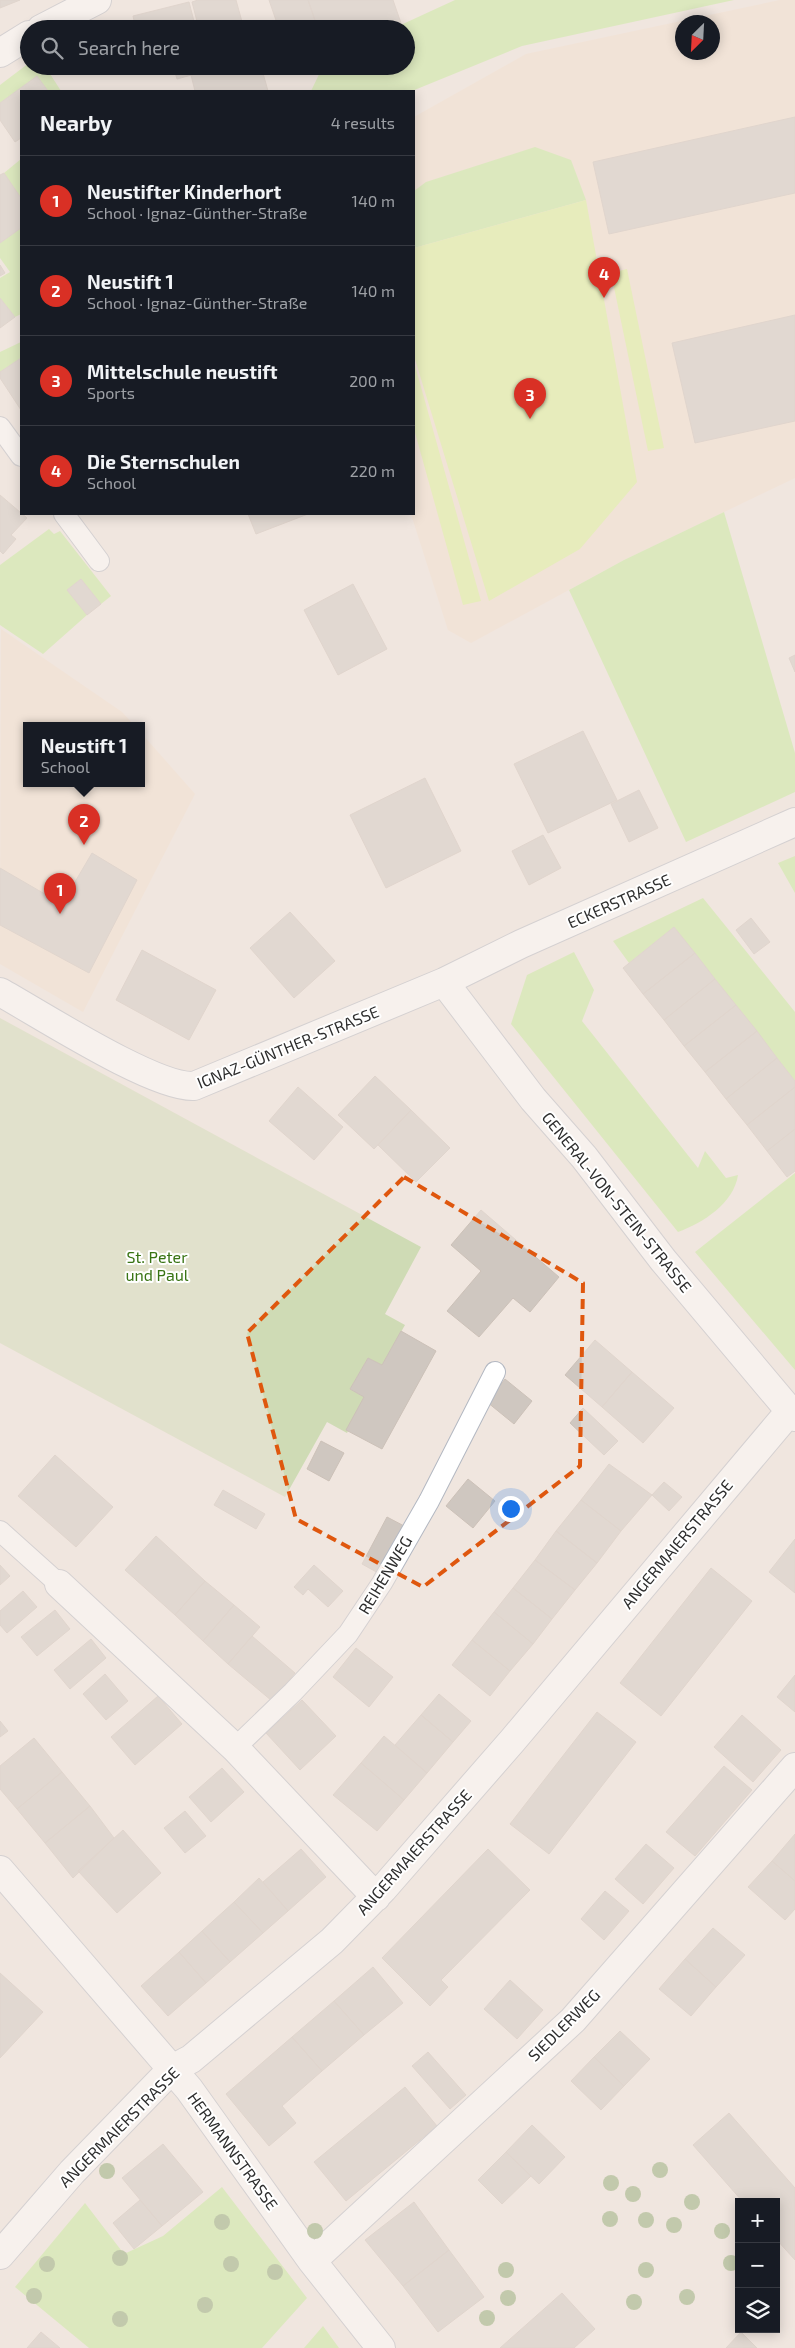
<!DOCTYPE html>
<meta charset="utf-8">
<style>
:root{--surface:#171b24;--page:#20242c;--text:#f1f3f6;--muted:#9ea1a6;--line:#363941;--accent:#d93025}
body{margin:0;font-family:"Exo 2",sans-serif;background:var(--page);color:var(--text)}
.controls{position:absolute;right:15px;bottom:15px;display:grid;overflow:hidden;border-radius:0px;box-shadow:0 2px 12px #0003}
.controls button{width:45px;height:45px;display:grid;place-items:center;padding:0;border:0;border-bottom:1px solid var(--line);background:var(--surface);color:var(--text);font:25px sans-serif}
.compass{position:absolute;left:675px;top:15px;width:45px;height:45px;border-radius:50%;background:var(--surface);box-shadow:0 2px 12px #0003;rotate:204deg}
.you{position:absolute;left:510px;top:1508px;width:18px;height:18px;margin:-12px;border:4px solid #fff;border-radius:50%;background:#1a73e8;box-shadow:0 0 0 8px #1a73e833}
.badge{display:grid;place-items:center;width:32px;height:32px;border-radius:50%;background:var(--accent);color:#fff;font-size:16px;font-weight:700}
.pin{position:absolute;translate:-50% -41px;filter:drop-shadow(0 1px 2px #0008)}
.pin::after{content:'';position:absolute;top:26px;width:18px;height:15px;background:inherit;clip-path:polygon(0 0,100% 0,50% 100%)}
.popup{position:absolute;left:23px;top:722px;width:122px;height:65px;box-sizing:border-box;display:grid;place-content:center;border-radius:0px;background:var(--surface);filter:drop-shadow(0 1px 4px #0005);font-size:16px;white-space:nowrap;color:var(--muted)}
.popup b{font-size:19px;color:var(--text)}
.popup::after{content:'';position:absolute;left:50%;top:100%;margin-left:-10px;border:10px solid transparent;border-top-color:var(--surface)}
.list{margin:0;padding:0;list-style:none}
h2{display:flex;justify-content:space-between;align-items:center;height:65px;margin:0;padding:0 20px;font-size:21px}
h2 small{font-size:16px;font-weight:400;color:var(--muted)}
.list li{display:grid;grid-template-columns:32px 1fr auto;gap:15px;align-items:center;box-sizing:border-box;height:90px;padding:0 20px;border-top:1px solid var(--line)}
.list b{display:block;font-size:19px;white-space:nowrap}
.list p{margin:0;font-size:16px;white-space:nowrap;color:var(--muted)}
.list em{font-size:16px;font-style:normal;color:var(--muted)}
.icon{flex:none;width:28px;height:28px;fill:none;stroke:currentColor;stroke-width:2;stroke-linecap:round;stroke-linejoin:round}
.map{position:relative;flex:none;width:795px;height:2348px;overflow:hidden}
.search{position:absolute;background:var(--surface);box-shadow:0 2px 12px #0003;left:20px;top:20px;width:395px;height:55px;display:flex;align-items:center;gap:12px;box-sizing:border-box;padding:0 18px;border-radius:28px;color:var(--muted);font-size:19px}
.panel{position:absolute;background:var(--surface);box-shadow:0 2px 12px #0003;left:20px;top:90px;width:395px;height:425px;border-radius:0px}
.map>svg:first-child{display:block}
.education{fill:#f2e0ce;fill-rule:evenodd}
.green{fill:#c3eb98}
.cemetery{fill:#cfdbb5}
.pitch{fill:#dbf393}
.building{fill:#cfc7c0;stroke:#ccc1b8}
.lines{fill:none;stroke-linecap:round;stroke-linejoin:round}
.service-casing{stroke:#b3b8c2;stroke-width:22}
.minor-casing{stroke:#b3b8c2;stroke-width:30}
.service{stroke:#fff;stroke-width:20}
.minor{stroke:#fff;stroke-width:28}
.tree{fill:#8ba76f}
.marked{fill:none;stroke:#df570e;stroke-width:4;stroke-dasharray:10 6;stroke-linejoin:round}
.labels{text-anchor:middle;stroke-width:4;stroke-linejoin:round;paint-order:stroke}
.street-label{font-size:16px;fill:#2e2e2e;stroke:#fff}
.park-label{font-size:16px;fill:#397414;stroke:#fff}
</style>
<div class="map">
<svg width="795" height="2348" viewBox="0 0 795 2348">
<rect width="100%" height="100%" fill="#f0e6df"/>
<path class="education" d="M780 0H795V478L624 560 471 643 448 630 411 514H414V117L526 54ZM682 22H712V52H682Z
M1 629 122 712 135 726H27V784H142V734L195 794 83 1012 0 964Z"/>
<path class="green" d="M455 0H734L522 46 412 91H311L323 66H406V29H392Z
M29 63V66H45L61 91H48L37 77 0 103V85Z
M535 147 571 160 586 200 414 248V191L426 182Z
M21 159V198L4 173Z
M21 228V314L15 317 0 298V278L10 272 0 258V243Z
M21 342V358L0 372V352Z
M724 512 795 753V792L686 842 569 590 624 560Z
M49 529 54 534 60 531 111 596 101 604 81 579 67 590 87 615 43 654 0 625V565Z
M795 856V893L778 863Z
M703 898 795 1012V1081L674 927 629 963 613 941Z
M574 952 594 990 582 1021 698 1168 705 1151 726 1178 738 1175C734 1203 703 1223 678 1232L511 1024 527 975Z
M795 1173V1370L695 1252Z
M222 2187 307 2298 262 2348H89L15 2287 85 2203 124 2254 163 2236Z
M323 2326 339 2348H304Z"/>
<path class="cemetery" d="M0 1018 421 1247 385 1314 405 1325 382 1365 368 1358 350 1389 364 1397 348 1431 347 1433 327 1422 285 1497 0 1343Z"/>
<path class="pitch" d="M586 200 637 482 580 549 489 601 414 356V248Z
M627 269 664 448 648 451 611 273Z
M414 362 481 601 463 605 414 429Z"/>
<path class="building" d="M0 0H20L0 8Z
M198 0H236L244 29H199L192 2Z
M269 0H308L318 29H279Z
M308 0H393L403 29H318Z
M189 2 196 29H136L133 16Z
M173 66H205L206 71 177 79Z
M209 66H225L210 70Z
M225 66H261L268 91H195L191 75Z
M37 76 48 91H21V138L15 142 0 120V103Z
M795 117V193L609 234 593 162Z
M4 173 21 198V228L0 243V175Z
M0 265 5 273 0 276Z
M0 298 15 317 0 328Z
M795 315V421L695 443 672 343Z
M21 358V410L0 378V372Z
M0 495 27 518 11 535 16 539 3 554 0 551Z
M248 514H308L256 534Z
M81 579 101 604 87 615 67 590Z
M353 584 387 649 338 675 304 610Z
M795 655V672L789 658Z
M583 731 617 800 548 833 514 764Z
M425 778 461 851 386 888 350 815Z
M639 790 658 828 629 842 611 804Z
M543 835 561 868 529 885 512 851Z
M92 853 137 880 89 973 0 925V868L62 904Z
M290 912 335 961 294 998 250 948Z
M751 918 770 942 754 954 736 930Z
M674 927 695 953 643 994 623 968Z
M142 950 216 990 189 1040 116 1000Z
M695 953 715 979 664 1020 643 994Z
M715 979 736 1005 684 1046 664 1020Z
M736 1005 757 1031 705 1072 684 1046Z
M757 1031 777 1058 726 1099 705 1072Z
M777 1058 795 1081V1087L747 1125 726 1099Z
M375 1076 411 1110 374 1149 338 1115Z
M298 1087 343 1127 314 1160 269 1121Z
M795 1087V1129L767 1151 747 1125Z
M411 1110 450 1148 416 1182 378 1145Z
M795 1129V1171L787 1177 767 1151Z
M481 1210 559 1277 530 1312 513 1298 479 1337 447 1311 481 1271 451 1245Z
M401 1331 436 1351 382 1449 346 1430 364 1397 350 1389 368 1358 382 1365Z
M595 1340 632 1372 602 1407 565 1375Z
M632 1372 674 1408 643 1443 602 1407Z
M505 1379 532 1401 514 1424 487 1402Z
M583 1408 618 1441 604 1455 570 1423Z
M321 1441 344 1453 329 1481 307 1469Z
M55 1455 113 1507 76 1547 18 1496Z
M609 1464 652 1495 621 1531 581 1500Z
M468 1479 495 1501 473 1528 446 1506Z
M664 1482 682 1497 669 1511 652 1495Z
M223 1490 265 1514 256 1529 214 1505Z
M581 1500 621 1531 597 1563 556 1531Z
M387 1517 406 1527 380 1574 362 1564Z
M556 1531 597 1563 575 1590 535 1560Z
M156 1536 205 1581 175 1615 125 1570Z
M795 1539V1593L769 1572Z
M535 1560 575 1590 552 1619 513 1588Z
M0 1565 10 1576 0 1585Z
M314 1565 343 1591 328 1607 308 1589 303 1595 294 1587Z
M711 1568 752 1601 661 1716 620 1683Z
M205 1581 234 1605 203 1641 175 1615Z
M513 1588 552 1619 533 1644 494 1612Z
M23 1591 37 1607 7 1633 0 1625V1611Z
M234 1605 260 1627 228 1664 203 1641Z
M55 1610 70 1629 37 1656 21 1637Z
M494 1612 533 1644 510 1671 472 1640Z
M252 1636 295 1673 272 1701 228 1664Z
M91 1639 106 1658 70 1689 54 1670Z
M472 1640 510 1671 490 1696 452 1665Z
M356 1648 393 1677 369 1707 333 1677Z
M105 1674 128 1701 106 1720 83 1694Z
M795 1675V1712L777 1697Z
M439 1694 471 1721 453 1742 421 1715Z
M158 1696 182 1724 135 1765 111 1737Z
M302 1700 336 1736 300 1770 266 1733Z
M597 1712 636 1742 549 1854 510 1824Z
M421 1715 453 1742 427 1773 395 1745Z
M742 1715 781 1750 753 1782 714 1747Z
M0 1721 8 1731 0 1737Z
M384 1736 427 1773 404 1800 361 1763Z
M34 1738 62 1772 17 1809 0 1789V1766Z
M361 1763 404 1800 377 1831 333 1795Z
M724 1766 752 1790 695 1856 666 1832Z
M222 1768 244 1792 211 1822 189 1797Z
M62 1772 90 1806 45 1843 17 1809Z
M90 1806 114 1838 73 1878 45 1843Z
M185 1811 206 1836 185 1853 164 1828Z
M123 1830 161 1873 117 1913 78 1871Z
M795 1834V1881L772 1861Z
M646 1844 674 1868 643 1904 615 1879Z
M301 1849 326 1877 288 1911 263 1882Z
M488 1849 530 1890 441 1980 448 1987 430 2006 382 1958Z
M772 1861 795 1881V1909L785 1920 748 1887Z
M259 1878 288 1911 263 1933 234 1902Z
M605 1891 629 1911 604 1940 581 1919Z
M234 1902 263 1933 230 1962 202 1931Z
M713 1928 745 1955 716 1987 685 1959Z
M202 1931 230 1962 206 1983 179 1952Z
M179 1952 206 1983 168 2016 141 1986Z
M685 1959 716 1987 691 2016 659 1989Z
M373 1967 403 2003 364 2035 334 2001Z
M0 1973 43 2012 0 2058Z
M510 1980 543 2010 517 2039 484 2009Z
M334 2001 364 2035 322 2071 292 2037Z
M620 2031 650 2059 624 2086 594 2057Z
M292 2037 322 2071 282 2106 296 2123 269 2146 226 2094Z
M428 2052 466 2095 450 2109 412 2066Z
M594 2057 624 2086 601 2110 571 2081Z
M405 2087 437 2126 346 2201 314 2162Z
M729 2113 795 2188V2260L776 2239V2202H743L693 2145Z
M532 2125 565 2157 539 2184 506 2152Z
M163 2144 203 2192 162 2226 122 2178Z
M506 2152 531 2176 502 2204 478 2180Z
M140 2200 162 2226 134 2249 113 2223Z
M414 2202 449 2250 403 2286 365 2240Z
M449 2250 484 2297 438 2332 403 2286Z
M562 2293 595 2329 574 2348H500Z
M41 2332 60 2348H27Z
M741 2332 757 2348H726Z"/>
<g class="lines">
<g class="service-casing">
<path id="service" d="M0 427 21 456
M64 514 99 561
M0 1531 59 1584
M235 1748 293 1692 348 1634 382 1583 429 1501 495 1372"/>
</g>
<g class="minor-casing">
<path id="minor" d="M41 29 97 0
M0 53 29 35
M444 982 533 1099 584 1157 663 1260 795 1417
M0 992C40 1014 154 1088 194 1086L444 982 521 944 795 822
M59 1584 235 1748 376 1897
M0 1870 189 2089 312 2261 381 2348
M0 2255 72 2172 172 2069 191 2059 332 1941 383 1889 513 1740 790 1411
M312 2261 573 2020 795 1767"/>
</g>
<use href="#service" class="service"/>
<use href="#minor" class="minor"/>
</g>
<g class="tree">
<circle cx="660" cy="2170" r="8"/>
<circle cx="107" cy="2171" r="8"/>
<circle cx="611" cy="2183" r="8"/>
<circle cx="633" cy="2194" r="8"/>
<circle cx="692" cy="2202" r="8"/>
<circle cx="610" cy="2219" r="8"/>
<circle cx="646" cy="2220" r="8"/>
<circle cx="222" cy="2222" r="8"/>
<circle cx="674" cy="2225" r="8"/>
<circle cx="315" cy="2231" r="8"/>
<circle cx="722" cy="2231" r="8"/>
<circle cx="120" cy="2258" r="8"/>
<circle cx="731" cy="2263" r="8"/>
<circle cx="47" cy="2264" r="8"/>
<circle cx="231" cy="2264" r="8"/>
<circle cx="506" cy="2270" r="8"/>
<circle cx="646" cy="2270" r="8"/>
<circle cx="275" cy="2272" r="8"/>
<circle cx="34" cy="2296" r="8"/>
<circle cx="687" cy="2297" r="8"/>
<circle cx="508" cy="2298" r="8"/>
<circle cx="634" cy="2302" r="8"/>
<circle cx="205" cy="2305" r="8"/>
<circle cx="487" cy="2318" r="8"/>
<circle cx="120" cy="2319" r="8"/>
</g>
<path d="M0 0H795V2348H0ZM404 1177 583 1283 580 1466 423 1587 296 1519 247 1333Z" fill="#f0e6df" fill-opacity=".55" fill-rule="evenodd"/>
<path class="marked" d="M404 1177 583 1283 580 1466 423 1587 296 1519 247 1333Z"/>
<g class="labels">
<g class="street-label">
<text transform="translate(619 901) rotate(-24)" y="6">ECKERSTRASSE</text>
<text transform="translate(288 1047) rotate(-22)" y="6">IGNAZ-GÜNTHER-STRASSE</text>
<text transform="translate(617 1202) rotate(51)" y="6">GENERAL-VON-STEIN-STRASSE</text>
<text transform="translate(677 1544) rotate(-50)" y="6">ANGERMAIERSTRASSE</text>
<text transform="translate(385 1575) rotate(-59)" y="6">REIHENWEG</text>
<text transform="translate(414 1852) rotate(-48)" y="6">ANGERMAIERSTRASSE</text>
<text transform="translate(564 2025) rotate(-45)" y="6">SIEDLERWEG</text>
<text transform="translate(119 2127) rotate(-45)" y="6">ANGERMAIERSTRASSE</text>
<text transform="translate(233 2151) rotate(54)" y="6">HERMANNSTRASSE</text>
</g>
<g class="park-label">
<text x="157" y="1263">St. Peter<tspan x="157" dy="18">und Paul</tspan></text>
</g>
</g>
</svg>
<div class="controls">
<button>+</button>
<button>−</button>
<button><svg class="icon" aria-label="layers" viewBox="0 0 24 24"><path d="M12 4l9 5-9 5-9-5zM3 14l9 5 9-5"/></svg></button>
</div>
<svg class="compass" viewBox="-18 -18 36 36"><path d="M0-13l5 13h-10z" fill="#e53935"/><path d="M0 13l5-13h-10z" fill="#9ea1a6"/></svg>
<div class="you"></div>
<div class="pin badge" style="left:60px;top:914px">1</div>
<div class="pin badge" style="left:84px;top:845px">2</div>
<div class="popup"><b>Neustift 1</b>School</div>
<div class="pin badge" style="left:530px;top:419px">3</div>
<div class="pin badge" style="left:604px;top:298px">4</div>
<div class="search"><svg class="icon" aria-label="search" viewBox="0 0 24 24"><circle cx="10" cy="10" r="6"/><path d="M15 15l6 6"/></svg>Search here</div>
<section class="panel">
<h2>Nearby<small>4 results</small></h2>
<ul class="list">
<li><span class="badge">1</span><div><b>Neustifter Kinderhort</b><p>School · Ignaz-Günther-Straße</p></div><em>140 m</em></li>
<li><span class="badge">2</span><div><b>Neustift 1</b><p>School · Ignaz-Günther-Straße</p></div><em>140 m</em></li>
<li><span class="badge">3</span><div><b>Mittelschule neustift</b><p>Sports</p></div><em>200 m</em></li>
<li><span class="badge">4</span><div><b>Die Sternschulen</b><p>School</p></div><em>220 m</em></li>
</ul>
</section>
</div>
